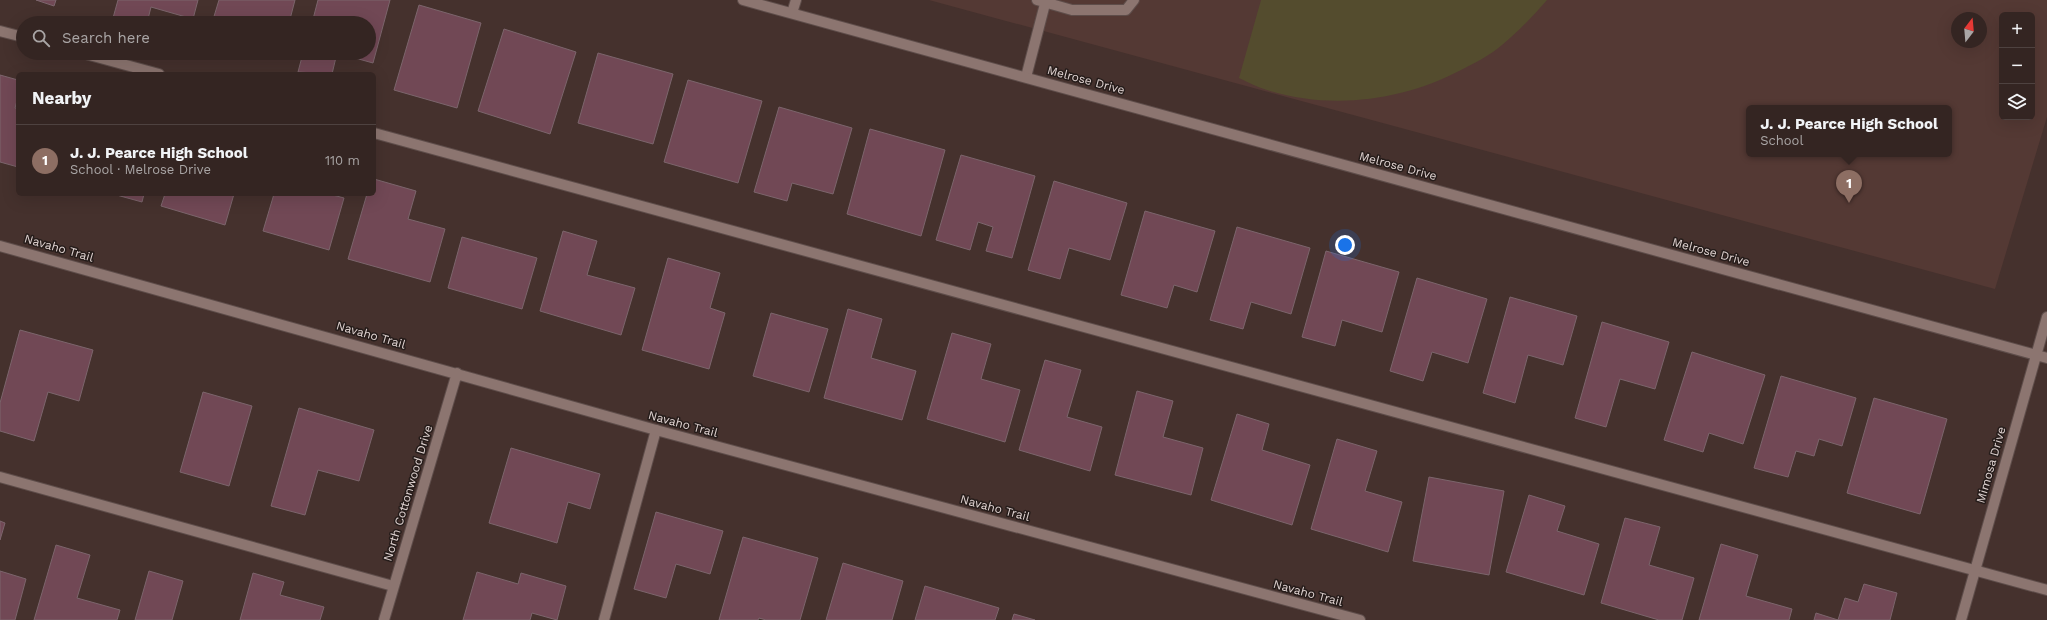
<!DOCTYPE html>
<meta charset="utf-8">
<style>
:root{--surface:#342522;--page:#3c2d2a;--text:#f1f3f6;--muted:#a9a5a5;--line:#4e4240;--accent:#db2777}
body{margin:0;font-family:"Work Sans",sans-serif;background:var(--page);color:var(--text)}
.controls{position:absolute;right:12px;top:12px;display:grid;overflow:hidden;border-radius:6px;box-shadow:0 4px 16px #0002}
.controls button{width:36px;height:36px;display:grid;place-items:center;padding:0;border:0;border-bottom:1px solid var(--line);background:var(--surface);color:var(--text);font:20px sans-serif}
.compass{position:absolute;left:1951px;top:12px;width:36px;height:36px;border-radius:50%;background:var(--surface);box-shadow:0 4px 16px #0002;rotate:16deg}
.you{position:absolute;left:1345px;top:245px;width:14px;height:14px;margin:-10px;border:3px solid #fff;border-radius:50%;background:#1a73e8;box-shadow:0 0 0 6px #1a73e833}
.badge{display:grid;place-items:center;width:26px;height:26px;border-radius:50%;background:var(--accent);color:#fff;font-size:13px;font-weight:700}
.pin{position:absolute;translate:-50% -33px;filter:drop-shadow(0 1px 2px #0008)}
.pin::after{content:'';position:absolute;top:21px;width:14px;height:12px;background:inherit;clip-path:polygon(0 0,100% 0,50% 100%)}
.popup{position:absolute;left:1746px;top:105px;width:206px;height:52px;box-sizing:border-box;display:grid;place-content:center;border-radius:6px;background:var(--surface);filter:drop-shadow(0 1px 3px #0005);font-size:13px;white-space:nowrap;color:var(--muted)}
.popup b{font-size:15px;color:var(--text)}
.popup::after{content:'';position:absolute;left:50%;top:100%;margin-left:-8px;border:8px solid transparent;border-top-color:var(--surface)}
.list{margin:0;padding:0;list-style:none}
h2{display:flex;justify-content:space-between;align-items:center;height:52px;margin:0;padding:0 16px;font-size:17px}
h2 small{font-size:13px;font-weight:400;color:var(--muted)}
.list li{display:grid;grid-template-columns:26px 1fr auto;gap:12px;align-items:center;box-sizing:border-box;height:72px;padding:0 16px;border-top:1px solid var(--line)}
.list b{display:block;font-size:15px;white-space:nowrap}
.list p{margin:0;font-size:13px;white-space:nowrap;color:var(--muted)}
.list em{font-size:13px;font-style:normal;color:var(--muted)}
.icon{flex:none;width:22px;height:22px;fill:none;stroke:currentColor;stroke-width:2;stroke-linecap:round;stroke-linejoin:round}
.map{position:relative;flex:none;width:2047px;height:620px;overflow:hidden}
.search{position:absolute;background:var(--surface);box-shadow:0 4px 16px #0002;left:16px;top:16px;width:360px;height:44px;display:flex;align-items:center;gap:10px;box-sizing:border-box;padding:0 14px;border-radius:22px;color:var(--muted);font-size:15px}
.panel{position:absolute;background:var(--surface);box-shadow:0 4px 16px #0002;left:16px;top:72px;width:360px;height:124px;border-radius:6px}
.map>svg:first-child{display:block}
.built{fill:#543934;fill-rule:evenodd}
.green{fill:#544c2e}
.building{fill:#714855;stroke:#7c656c}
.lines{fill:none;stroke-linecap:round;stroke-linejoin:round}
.service-casing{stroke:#5e4d4a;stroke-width:12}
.minor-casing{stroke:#5e4d4a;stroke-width:12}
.tertiary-casing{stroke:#5e4d4a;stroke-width:12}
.service{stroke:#8c7570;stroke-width:10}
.minor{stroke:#8c7570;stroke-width:10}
.tertiary{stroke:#8c7570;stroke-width:10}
.labels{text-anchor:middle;stroke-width:3;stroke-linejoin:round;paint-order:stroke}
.street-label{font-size:12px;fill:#e0d3d1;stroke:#251c1a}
</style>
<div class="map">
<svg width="2047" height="620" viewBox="0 0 2047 620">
<rect width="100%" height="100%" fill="#45312d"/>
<path class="built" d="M929 0H2047V117L1995 289ZM2002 15H2032V117H2002ZM1957 18H1981V42H1957ZM1749 108H1949V154H1749Z"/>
<path class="green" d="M1261 0H1547C1533 16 1519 31 1502 45 1490 55 1475 63 1461 70 1402 101 1331 110 1267 90 1257 87 1248 82 1239 78Z"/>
<path class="building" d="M36 0H56L54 6Z
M118 0H198L193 19 151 7 147 23H131L113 18Z
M219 0H295L289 23H212Z
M318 0H390L373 63 337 53 332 74 298 72 303 53H369V23H312Z
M419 5 481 23 457 108 394 90Z
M504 29 576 52 550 134 478 111Z
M598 53 673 74 653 144 578 123Z
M0 75 18 80V97L15 108 18 109V167L0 162Z
M688 80 762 101 738 183 664 162Z
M779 107 852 128 833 194 792 183 787 201 754 192Z
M870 129 945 150 921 236 847 214Z
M961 155 1035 176 1012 258 986 251 993 227 978 222 970 250 936 240Z
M374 179 416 191 408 219 445 229 430 282 348 259 367 194H374Z
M1054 181 1127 203 1110 260 1069 248 1060 279 1028 270Z
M113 194H144L142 202Z
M165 194H234L225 225 161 206Z
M274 194H329L344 198 329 250 263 231Z
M1145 211 1215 231 1197 292 1174 285 1167 308 1121 295Z
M1237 227 1310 248 1291 314 1251 302 1243 329 1210 320Z
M563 231 597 241 587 275 635 288 621 335 540 311Z
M462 237 537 258 522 309 448 288Z
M1326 251 1399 272 1382 332 1342 320 1335 346 1302 337Z
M668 258 720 273 710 308 725 313 709 369 642 350Z
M1417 278 1487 299 1468 363 1432 352 1423 381 1390 371Z
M1510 297 1577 316 1563 365 1528 355 1515 403 1483 393Z
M848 309 882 319 871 358 916 371 902 420 824 398Z
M771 313 828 329 809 392 753 376Z
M1602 322 1669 342 1655 389 1620 379 1606 427 1575 418Z
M20 330 93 350 79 401 48 392 34 441 0 431V403Z
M952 333 991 344 981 379 1020 390 1005 442 927 419Z
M1692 352 1765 375 1743 444 1709 433 1703 452 1664 440Z
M1045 360 1081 370 1067 417 1102 427 1090 471 1019 450Z
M1781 376 1856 398 1842 446 1819 439 1814 456 1796 451 1788 477 1754 468Z
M1137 391 1173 401 1163 437 1203 448 1191 495 1115 475Z
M203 392 252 406 229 486 180 472Z
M1874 398 1947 419 1920 514 1847 493Z
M299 408 374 430 359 481 318 470 305 515 271 506Z
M1237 414 1269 424 1262 450 1310 465 1292 525 1211 500Z
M1337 439 1377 451 1365 491 1402 502 1388 552 1311 529Z
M511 448 600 474 590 509 568 502 557 543 489 523Z
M1429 477 1504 491 1489 575 1413 561Z
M1529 495 1565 506 1557 531 1599 544 1584 595 1506 572Z
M656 512 723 531 710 574 676 564 666 598 634 589Z
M1625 518 1660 527 1649 565 1694 578 1682 620H1659L1601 603Z
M0 521 5 523 0 540Z
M743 537 818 558 800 620H766L759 618 758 620H719Z
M1721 544 1758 555 1746 596 1792 609 1789 620H1699Z
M56 545 90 555 77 598 120 610 117 620H34Z
M843 563 903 581 892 620H826Z
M0 571 26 579 15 620H0Z
M149 571 183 581 172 620H135Z
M477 572 518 584 521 573 566 586 557 620 532 613 530 620H463Z
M253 573 284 582 280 595 324 607 320 620H240Z
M1864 584 1897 593 1890 620H1814L1816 613 1838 620 1845 598 1858 602Z
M925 586 999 608 995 620H915Z
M1014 614 1035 620H1012Z"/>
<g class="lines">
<g class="service-casing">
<path id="service" d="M1037 0 1072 10H1126L1134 0
M792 13 796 0
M0 31 23 37
M82 53 159 74
M1026 77 1046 0
M374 133 2047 590
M0 477 393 586
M604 620 656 430"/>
</g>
<g class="minor-casing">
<path id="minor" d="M0 246 656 430 1360 620
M384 620 457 373"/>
</g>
<g class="tertiary-casing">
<path id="tertiary" d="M743 0 2047 358
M1961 620 2047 317"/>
</g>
<use href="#service" class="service"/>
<use href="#minor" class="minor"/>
<use href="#tertiary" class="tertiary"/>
</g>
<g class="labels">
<g class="street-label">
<text transform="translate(1086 80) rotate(15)" y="4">Melrose Drive</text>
<text transform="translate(1398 166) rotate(15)" y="4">Melrose Drive</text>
<text transform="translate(59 248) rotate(16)" y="4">Navaho Trail</text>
<text transform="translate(1711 252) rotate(15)" y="4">Melrose Drive</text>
<text transform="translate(371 335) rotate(16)" y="4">Navaho Trail</text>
<text transform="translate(683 424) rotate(15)" y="4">Navaho Trail</text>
<text transform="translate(1991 465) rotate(-74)" y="4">Mimosa Drive</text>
<text transform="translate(408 493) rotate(-73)" y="4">North Cottonwood Drive</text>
<text transform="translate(995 508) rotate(15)" y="4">Navaho Trail</text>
<text transform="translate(1308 593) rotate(15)" y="4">Navaho Trail</text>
</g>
</g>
</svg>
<div class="controls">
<button>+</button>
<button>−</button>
<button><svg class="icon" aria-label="layers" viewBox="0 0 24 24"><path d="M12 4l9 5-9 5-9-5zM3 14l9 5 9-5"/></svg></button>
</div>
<svg class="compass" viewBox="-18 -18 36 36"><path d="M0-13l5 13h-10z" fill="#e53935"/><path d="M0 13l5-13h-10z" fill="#a9a5a5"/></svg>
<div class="you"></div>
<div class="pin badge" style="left:1849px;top:203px;background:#8d6e63">1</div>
<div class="popup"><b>J. J. Pearce High School</b>School</div>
<div class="search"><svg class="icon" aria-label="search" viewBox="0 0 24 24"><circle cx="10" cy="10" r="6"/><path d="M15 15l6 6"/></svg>Search here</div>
<section class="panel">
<h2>Nearby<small></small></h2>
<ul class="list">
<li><span class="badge" style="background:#8d6e63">1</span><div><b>J. J. Pearce High School</b><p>School · Melrose Drive</p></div><em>110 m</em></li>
</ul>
</section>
</div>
